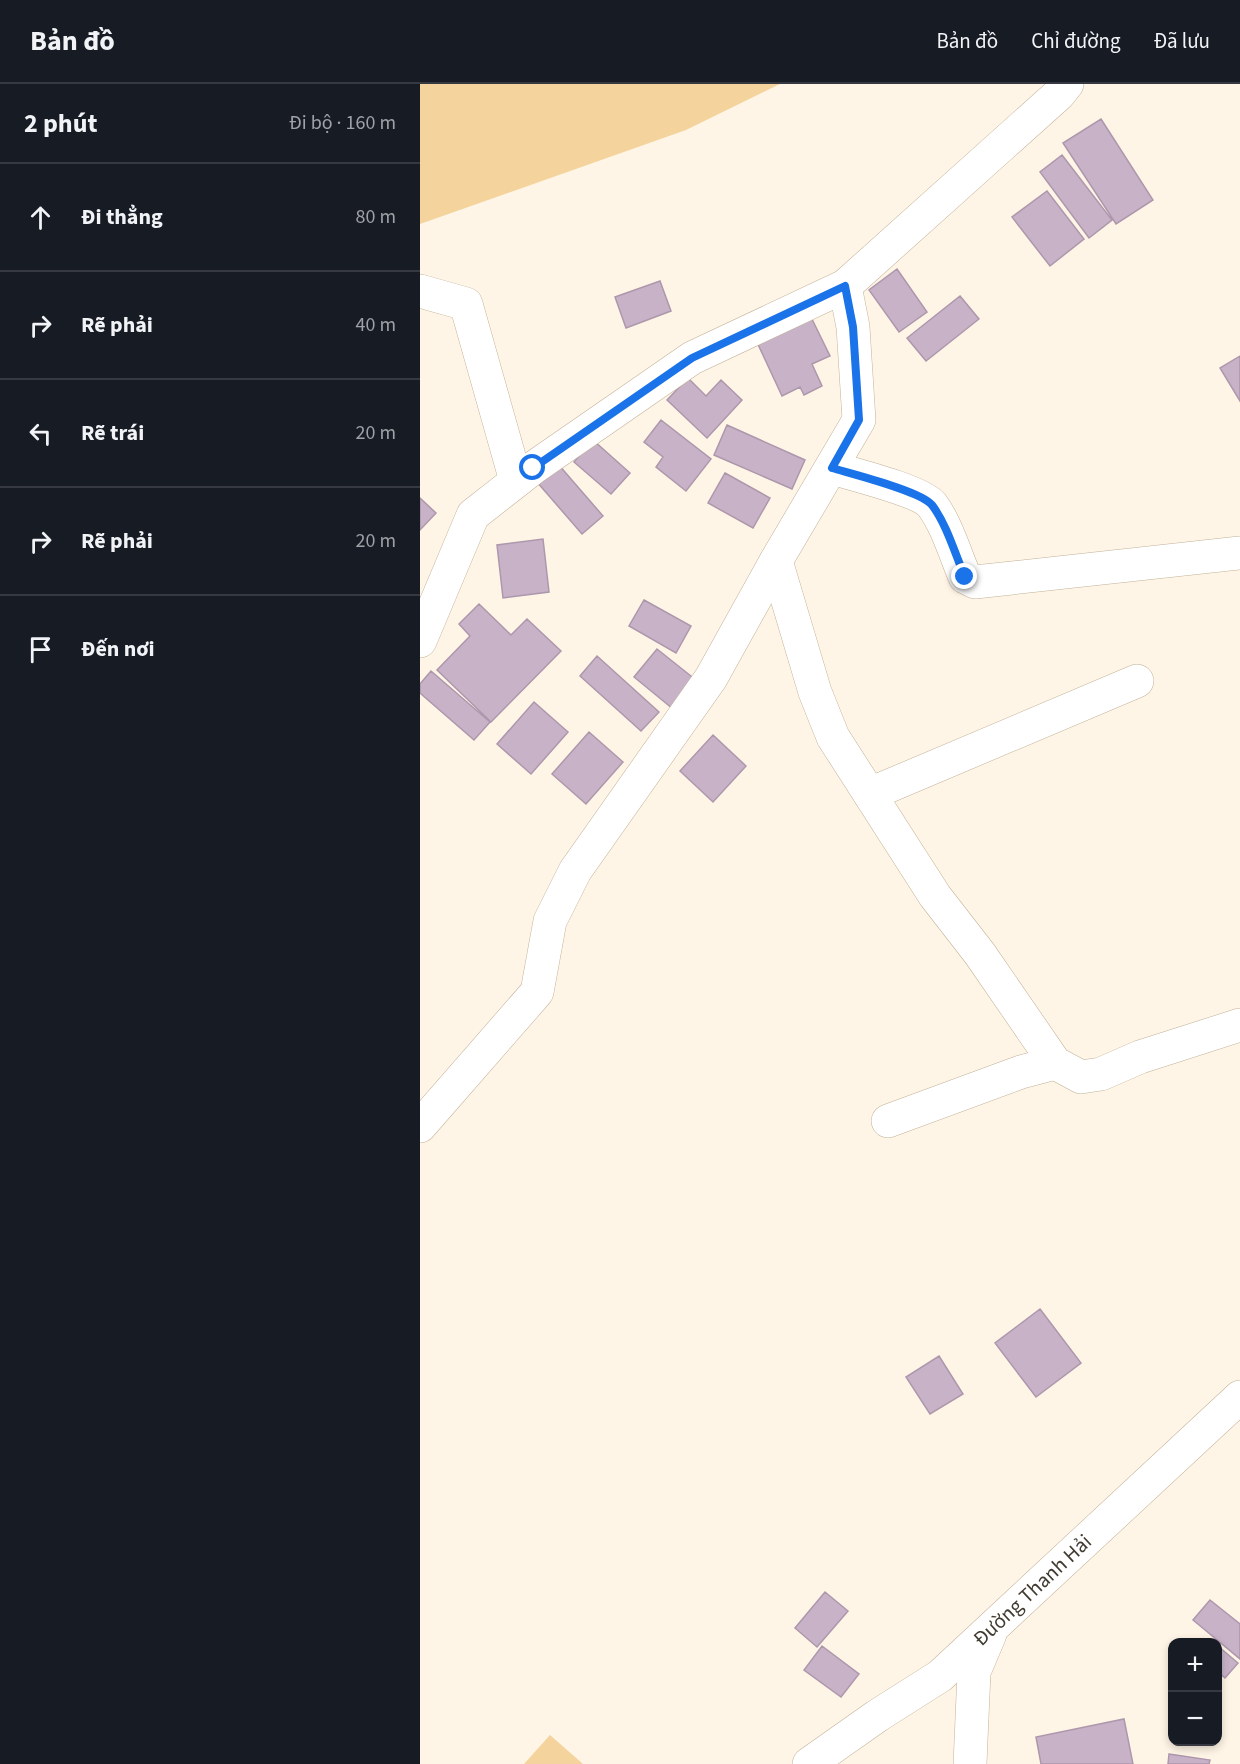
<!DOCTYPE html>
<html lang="vi">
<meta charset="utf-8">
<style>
:root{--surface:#171b24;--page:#242831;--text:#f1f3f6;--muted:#9ea1a6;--line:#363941}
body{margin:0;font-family:"Source Sans 3",sans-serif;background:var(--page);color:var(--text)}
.controls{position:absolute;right:18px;bottom:18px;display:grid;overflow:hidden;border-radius:12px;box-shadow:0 3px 9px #0003}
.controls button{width:54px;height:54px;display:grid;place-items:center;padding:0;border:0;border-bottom:2px solid var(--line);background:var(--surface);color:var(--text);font:30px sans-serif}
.stop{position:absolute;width:18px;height:18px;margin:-14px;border:4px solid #1a73e8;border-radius:50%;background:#fff}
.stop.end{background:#1a73e8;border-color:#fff;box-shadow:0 2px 6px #0008}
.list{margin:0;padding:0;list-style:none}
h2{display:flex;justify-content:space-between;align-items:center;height:78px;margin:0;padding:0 24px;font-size:26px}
h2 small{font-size:20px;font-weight:400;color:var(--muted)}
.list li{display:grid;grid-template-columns:39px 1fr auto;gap:18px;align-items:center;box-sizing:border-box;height:108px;padding:0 24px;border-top:2px solid var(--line)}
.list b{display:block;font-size:22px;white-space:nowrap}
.list em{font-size:20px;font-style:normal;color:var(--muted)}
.icon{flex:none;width:33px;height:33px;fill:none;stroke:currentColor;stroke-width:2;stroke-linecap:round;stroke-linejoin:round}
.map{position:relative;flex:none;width:820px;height:1680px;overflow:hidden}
header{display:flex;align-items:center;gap:36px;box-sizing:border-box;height:84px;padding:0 30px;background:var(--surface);border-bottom:2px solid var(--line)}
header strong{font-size:28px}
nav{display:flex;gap:33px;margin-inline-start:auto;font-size:21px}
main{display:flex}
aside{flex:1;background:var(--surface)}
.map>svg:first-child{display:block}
.green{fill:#f4d39d}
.building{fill:#c8b2c7;stroke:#ad97ac;stroke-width:1.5}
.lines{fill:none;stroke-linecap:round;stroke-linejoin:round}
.street-casing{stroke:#c1b299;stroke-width:34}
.street{stroke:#fff;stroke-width:33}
.route{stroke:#1a73e8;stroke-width:8}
.labels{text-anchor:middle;stroke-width:5;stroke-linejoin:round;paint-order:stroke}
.street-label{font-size:21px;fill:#413b31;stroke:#fff}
</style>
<header>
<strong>Bản đồ</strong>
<nav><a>Bản đồ</a><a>Chỉ đường</a><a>Đã lưu</a></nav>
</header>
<main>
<aside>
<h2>2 phút<small>Đi bộ · 160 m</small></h2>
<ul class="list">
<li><svg class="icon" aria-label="ahead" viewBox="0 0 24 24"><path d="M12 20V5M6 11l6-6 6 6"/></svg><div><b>Đi thẳng</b></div><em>80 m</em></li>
<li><svg class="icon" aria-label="right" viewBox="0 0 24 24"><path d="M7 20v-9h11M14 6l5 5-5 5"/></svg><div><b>Rẽ phải</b></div><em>40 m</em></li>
<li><svg class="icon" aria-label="left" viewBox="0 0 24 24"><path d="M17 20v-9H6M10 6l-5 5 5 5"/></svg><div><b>Rẽ trái</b></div><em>20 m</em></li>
<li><svg class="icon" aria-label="right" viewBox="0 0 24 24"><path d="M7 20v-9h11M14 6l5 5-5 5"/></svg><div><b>Rẽ phải</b></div><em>20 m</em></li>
<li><svg class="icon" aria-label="arrive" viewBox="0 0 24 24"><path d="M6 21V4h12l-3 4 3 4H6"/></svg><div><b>Đến nơi</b></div></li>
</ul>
</aside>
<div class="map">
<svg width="820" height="1680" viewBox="0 0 820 1680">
<rect width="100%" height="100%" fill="#fff5e6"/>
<path class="green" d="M0 0H360L266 46 0 140Z
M130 1651 163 1680H104Z"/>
<path class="building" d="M681 35 733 116 696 140 643 59Z
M642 71 692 136 669 154 620 88Z
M627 107 664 155 630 182 592 133Z
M477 185 507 228 479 248 449 206Z
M240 197 251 227 206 244 195 213Z
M540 212 559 235 506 277 487 254Z
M389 229 410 272 392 280 402 302 384 311 380 303 362 312 335 254Z
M820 272V317L800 284Z
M268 294 286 312 301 296 322 316 287 354 247 316Z
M241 336 291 375 266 407 236 383 243 373 224 358Z
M307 341 385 376 372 405 294 371Z
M173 356 210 389 191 410 154 378Z
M138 380 183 432 162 450 117 398Z
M305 389 350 414 333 444 288 419Z
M0 414 16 429 0 446Z
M123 455 129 508 83 514 77 461Z
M224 516 271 542 256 569 209 542Z
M59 520 91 551 107 535 141 567 71 638 17 586 50 552 39 540Z
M237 565 276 596 253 625 214 593Z
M177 572 239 628 221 647 160 592Z
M11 587 70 638 54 656 0 609V600Z
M114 618 148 648 111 690 77 660Z
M169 648 203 678 166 720 132 690Z
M293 651 326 682 293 718 260 687Z
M620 1225 661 1279 616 1313 575 1259Z
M519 1272 543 1310 510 1330 486 1293Z
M405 1508 428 1527 397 1563 375 1544Z
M790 1516 820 1540V1575L773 1536Z
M402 1562 439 1590 421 1613 384 1586Z
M799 1563 818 1579 805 1594 798 1588Z
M704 1635 713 1680H621L616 1653Z
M749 1670 790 1676 789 1680H748Z"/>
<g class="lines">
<g class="street-casing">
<g id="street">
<path d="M0 207 46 220 96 397"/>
<path d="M412 384C432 390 501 407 512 421 527 441 535 470 545 493L555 498 820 469"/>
<path d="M356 477 395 608 413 653 515 812 560 870 635 979 661 993 681 990 720 973 820 941"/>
<path d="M0 557 53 431 113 384 272 274 425 202 639 10 647 0"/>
<path d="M450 710 717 597"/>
<path d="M468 1037 601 988 635 979"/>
<path d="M0 1042 117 908 130 837 155 787 291 594 356 477 439 336 433 243 425 202"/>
<path id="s1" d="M389 1680 457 1632 520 1592 820 1313"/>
<path d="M550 1680 554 1588 570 1550"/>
</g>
</g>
<use href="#street" class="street"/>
</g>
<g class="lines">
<path class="route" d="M113 384 272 274 425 202 433 243 439 336 412 384C432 390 501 407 512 421 527 441 535 470 545 493"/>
</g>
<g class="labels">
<g class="street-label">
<text dy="7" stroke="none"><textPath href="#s1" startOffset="284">Đường Thanh Hải</textPath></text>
</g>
</g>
</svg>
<div class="controls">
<button>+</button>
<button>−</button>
</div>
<div class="stop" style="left:113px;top:384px"></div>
<div class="stop end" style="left:545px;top:493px"></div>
</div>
</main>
